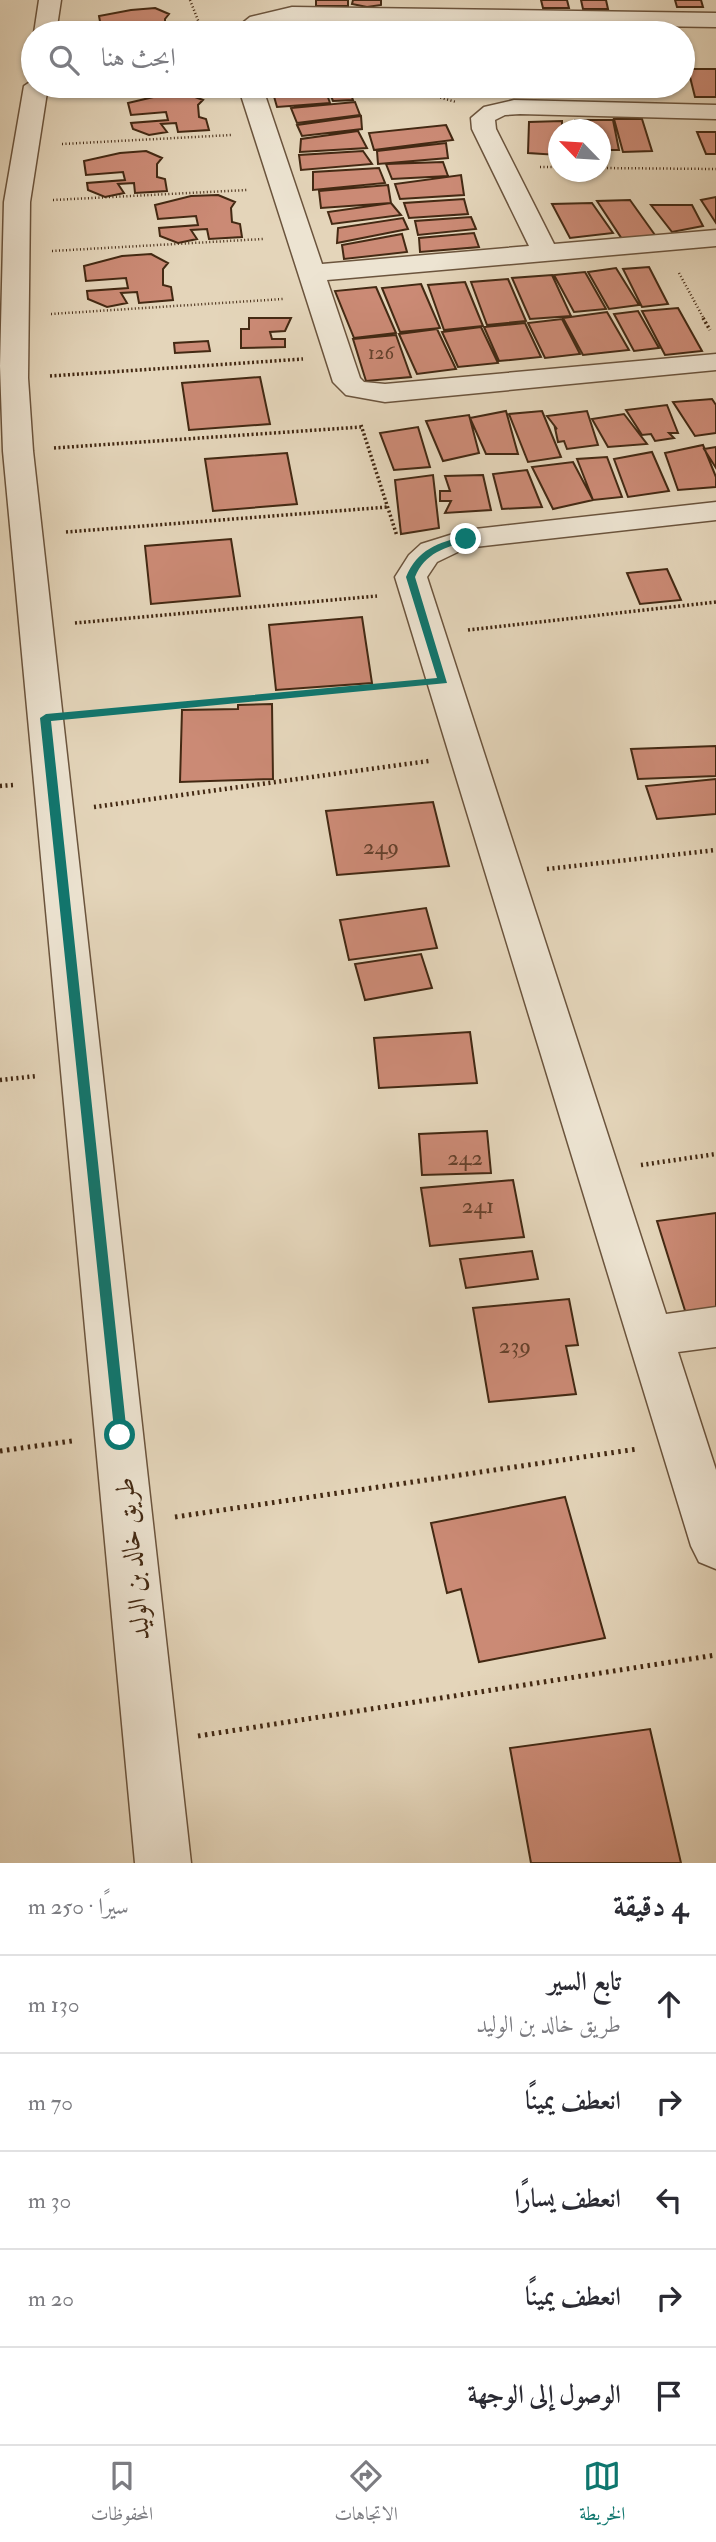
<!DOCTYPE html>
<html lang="ar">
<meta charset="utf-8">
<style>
:root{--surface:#fff;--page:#f2f2f3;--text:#2b2b33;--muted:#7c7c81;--line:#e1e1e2;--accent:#0f766e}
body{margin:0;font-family:"IM FELL Double Pica",Amiri,serif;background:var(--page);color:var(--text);direction:rtl}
.compass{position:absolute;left:548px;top:119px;width:63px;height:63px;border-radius:50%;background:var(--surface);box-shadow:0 2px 5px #0004;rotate:295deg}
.stop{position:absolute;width:21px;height:21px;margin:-16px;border:5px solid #0f766e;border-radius:50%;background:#fff}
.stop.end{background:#0f766e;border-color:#fff;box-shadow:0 2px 7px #0008}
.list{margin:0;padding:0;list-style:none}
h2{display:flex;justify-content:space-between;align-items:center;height:91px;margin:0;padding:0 28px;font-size:30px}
h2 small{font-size:23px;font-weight:400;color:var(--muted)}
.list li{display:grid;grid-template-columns:46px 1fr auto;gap:21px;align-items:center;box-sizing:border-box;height:98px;padding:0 28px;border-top:2px solid var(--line)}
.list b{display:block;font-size:26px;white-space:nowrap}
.list p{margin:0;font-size:23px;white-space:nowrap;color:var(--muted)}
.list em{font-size:23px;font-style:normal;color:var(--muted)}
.icon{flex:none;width:38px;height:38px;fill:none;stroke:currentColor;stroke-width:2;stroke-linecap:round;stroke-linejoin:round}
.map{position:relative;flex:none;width:716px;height:1863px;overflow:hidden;direction:ltr}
.search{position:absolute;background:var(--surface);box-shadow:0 2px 5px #0004;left:21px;right:21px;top:21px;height:77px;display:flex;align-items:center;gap:18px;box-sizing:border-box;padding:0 24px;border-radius:38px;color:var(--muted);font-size:26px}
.sheet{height:581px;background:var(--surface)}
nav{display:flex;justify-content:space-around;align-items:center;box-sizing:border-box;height:98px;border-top:2px solid var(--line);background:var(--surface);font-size:19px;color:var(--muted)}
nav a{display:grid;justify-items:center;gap:4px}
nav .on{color:var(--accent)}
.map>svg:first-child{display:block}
.building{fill:#cb8a75;stroke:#432913;stroke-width:2}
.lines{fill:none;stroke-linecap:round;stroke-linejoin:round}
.minor-casing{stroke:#6b543d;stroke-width:3}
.tertiary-casing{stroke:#6b543d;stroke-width:3}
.path-far3{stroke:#432913;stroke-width:2.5;stroke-dasharray:1 2.5;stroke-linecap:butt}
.path-far2{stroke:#432913;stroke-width:3.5;stroke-dasharray:2 2.5;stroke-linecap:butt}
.path-far1{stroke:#432913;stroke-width:4.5;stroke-dasharray:2 3.5;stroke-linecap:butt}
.path{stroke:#432913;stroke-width:5;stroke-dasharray:2.5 4.5;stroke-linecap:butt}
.minor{fill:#ede4d2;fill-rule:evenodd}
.tertiary{fill:#ede4d2;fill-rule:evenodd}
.route{fill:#0f766e}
.labels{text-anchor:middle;stroke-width:7;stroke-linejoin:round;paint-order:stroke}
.far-number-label{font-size:19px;fill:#65412c}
.number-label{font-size:23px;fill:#65412c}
.street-label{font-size:26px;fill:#432913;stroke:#ede4d2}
</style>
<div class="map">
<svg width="716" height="1863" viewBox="0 0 716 1863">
<rect width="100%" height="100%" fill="#e4d5ba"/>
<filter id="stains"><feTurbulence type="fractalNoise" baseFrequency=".00286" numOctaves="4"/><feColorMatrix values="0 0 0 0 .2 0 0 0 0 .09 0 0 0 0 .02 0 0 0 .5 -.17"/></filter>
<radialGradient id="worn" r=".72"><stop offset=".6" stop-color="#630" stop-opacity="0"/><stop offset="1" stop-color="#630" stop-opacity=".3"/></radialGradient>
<path class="building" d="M316 0H348V6H316Z
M353 0H381V5L367 7 352 4Z
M541 0H567L569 8H543Z
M581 0H606L608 9H583Z
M675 0H701L703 7H677Z
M155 8 169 14 165 19V29L172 33H110L136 31 134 25 101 27 99 16 131 10Z
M134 25 136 31 102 33 101 27Z
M688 69H716V97H695Z
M491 86H525L526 93 491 92Z
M530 86H557L556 91H531Z
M561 86H594L593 93 560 94Z
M599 86H633L634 93H600Z
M642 86H669L673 92 644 94Z
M348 87 353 100 333 101 328 89Z
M325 89 330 103 277 107 273 93Z
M187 94 203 100 198 105 199 117 206 119 209 130 178 132 176 123 161 124 167 132 149 135 133 129 131 123 168 120 166 112 131 115 128 103 162 95Z
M355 102 360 115 297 123 291 108Z
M361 116 362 129 302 136 297 125Z
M614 119H642L652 151 623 152Z
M575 120H613L619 150H600V130H574Z
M562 121V130H558V155L528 153 529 122Z
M446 125 453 140 374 150 369 133Z
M358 131 367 148 300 152 301 139Z
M697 132H716V154H706Z
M446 143 448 158 378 164 377 151Z
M146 151 162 158 157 164V177L165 179 167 191 135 193 134 183 118 184 124 193 105 197 88 190 87 183 125 180 123 172 86 175 84 161 120 153Z
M363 151 372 164 301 170 299 155Z
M443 162 448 176 392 179 386 164Z
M379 168 385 183 313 190V172Z
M461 175 464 195 400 199 395 184Z
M388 185 391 203 321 208 319 191Z
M218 195 235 202 231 208 232 222 240 224 242 237 209 239 207 229 191 230 197 239 178 243 160 236 159 228 198 225 196 216 158 219 155 205 191 196Z
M716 197V223L701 200Z
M464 199 468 214 409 218 404 203Z
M630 200 655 235 624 242 597 201Z
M391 203 401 215 332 224 328 212Z
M592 203 613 233 570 238 552 204Z
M651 205H692L703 226 672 232Z
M471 217 476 229 418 235 415 221Z
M403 218 408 229 337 243 338 228Z
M474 233 479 247 420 252 419 238Z
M402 234 407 252 344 259 342 245Z
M151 254 168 263 163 269V285L171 287 173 300 139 303 137 292 121 293 127 303 107 307 88 299 87 291 128 288 126 278 86 281 84 266 122 256Z
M649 267 668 304 642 307 623 269Z
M616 268 639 305 609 309 588 272Z
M585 272 606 309 574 312 554 275Z
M552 275 571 316 530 319 512 278Z
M508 279 526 321 487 325 471 282Z
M465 282 483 326 444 330 428 285Z
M421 284 440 328 400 332 382 288Z
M376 287 396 333 354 338 335 291Z
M678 308 702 351 665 355 642 311Z
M638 311 659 348 634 351 614 314Z
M607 312 629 350 583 355 563 318Z
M249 318H291L285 331 270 332 272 339H285V347L241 348V329H249Z
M562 319 580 354 545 358 528 323Z
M525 323 541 357 499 361 484 327Z
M481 327 498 363 458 367 442 332Z
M437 329 456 369 417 374 399 334Z
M396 335 411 377 366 381 353 339Z
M208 341 210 351 175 353 174 343Z
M260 377 270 424 189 430 182 383Z
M712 399 716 405V433L695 436 673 402Z
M667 405 678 433H669L674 438 655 441 651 434 642 435 626 410Z
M506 411 518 454H486L470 418Z
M542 411 561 457 528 462 509 414Z
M587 411 598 445 567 449 564 441 558 442 555 428 557 429 547 416Z
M624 414 647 444 608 447 592 419Z
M469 415 479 453 443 461 426 421Z
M418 427 430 467 394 470 380 433Z
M703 445 716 477V487L678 490 665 453Z
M716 447V468L704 449Z
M652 452 669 491 628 497 614 459Z
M287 453 297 504 213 511 205 459Z
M607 457 622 497 593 500 577 459Z
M573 462 593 500 553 509 532 467Z
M527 470 542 507 502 509 493 474Z
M433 475 439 528 401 534 395 480Z
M483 475 491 510 445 513 451 501H440V491H450L445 476Z
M231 539 240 596 151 604 145 546Z
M667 569 681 600 640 604 627 573Z
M362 617 372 683 276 690 269 625Z
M272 704 273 779 180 782 182 710 238 709V705Z
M716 746V776L638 779 631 749Z
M716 779V814L657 819 646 786Z
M433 802 449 866 337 875 326 811Z
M426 908 437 948 349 960 340 920Z
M421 954 432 988 365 1000 355 964Z
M470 1032 477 1083 379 1088 374 1038Z
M487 1131 491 1173 422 1175 419 1134Z
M513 1180 524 1237 430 1246 421 1188Z
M716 1213V1313L687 1317 657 1221Z
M532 1251 538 1279 466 1288 460 1259Z
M569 1299 578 1345 566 1346 576 1394 489 1402 473 1308Z
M565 1497 605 1638 479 1662 461 1589 447 1593 431 1523Z
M650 1729 681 1863H531L510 1748Z"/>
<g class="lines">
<g class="minor-casing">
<path id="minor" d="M292 7 716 13V27L292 21 272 24 254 33H230L250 17Z
M238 86H262L322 264 529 246 472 129 471 118 484 107 514 100 716 105V119L520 114 505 115 495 120 496 129 554 244 716 230V246L327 280 360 378 364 382 385 384 716 354V370L385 402 346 395 333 382Z
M716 502V520L466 548 437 562 427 577 666 1314 716 1307V1347L678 1352 716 1470V1569L699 1562 691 1546 395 577 409 555 421 544 466 530Z"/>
</g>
<g class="tertiary-casing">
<path id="tertiary" d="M39 0H61L56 33H34Z
M33 80V86H48L30 202 28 378 33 451 191 1863H135L3 451 0 366 4 202 24 86Z"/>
</g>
<path class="path-far3" d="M190 0 203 33
M400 86 456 102
M70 94 219 86
M62 144 232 135
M540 167H558
M600 168 716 169
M53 200 247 190
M52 251 263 239
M679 273 704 319
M51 314 283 299"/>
<path class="path-far2" d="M703 318 710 330
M50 376 303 359
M361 425 397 536
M54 448 361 427
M66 532 388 507
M75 623 377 596
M468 630 716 602
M85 714 404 684"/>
<path class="path-far1" d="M0 786 13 785
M94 807 429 761
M547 869 716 850
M0 1080 37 1076
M641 1165 716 1154"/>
<path class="path" d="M0 1451 72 1441
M175 1517 637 1449
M198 1736 716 1655"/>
<use href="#minor" class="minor"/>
<use href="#tertiary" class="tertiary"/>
</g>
<path class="route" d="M466 536 469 537V541C445 547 425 553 415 577L447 683 51 721 127 1435 120 1441 115 1439 40 718 46 714 437 678 406 577C417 550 438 542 466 536Z"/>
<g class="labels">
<g class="far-number-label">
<text x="381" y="359">126</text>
</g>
<g class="number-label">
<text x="381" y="854">249</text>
<text x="465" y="1165">242</text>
<text x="478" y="1213">241</text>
<text x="515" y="1353">239</text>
</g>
<g class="street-label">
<text transform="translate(132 1559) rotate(-96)" y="9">طريق خالد بن الوليد</text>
</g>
</g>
<rect width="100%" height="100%" filter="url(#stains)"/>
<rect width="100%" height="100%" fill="url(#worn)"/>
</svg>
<svg class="compass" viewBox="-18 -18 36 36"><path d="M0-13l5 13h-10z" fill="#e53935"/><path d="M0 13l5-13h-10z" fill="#7c7c81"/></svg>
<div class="stop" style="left:120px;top:1435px"></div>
<div class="stop end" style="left:466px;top:539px"></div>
<div class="search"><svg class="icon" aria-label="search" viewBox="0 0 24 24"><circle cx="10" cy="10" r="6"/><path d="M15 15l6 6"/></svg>ابحث هنا</div>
</div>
<section class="sheet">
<h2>4 دقيقة<small>سيرًا · 250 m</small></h2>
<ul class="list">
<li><svg class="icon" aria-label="ahead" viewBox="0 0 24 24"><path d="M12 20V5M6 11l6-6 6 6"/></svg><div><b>تابع السير</b><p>طريق خالد بن الوليد</p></div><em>130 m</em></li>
<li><svg class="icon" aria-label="right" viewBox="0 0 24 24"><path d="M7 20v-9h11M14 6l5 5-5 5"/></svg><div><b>انعطف يمينًا</b></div><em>70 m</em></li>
<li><svg class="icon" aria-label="left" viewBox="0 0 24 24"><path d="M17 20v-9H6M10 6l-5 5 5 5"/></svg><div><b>انعطف يسارًا</b></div><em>30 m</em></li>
<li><svg class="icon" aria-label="right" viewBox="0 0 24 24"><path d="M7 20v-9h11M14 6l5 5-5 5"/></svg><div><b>انعطف يمينًا</b></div><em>20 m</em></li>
<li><svg class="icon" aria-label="arrive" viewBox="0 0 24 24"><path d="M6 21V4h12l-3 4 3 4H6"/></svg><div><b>الوصول إلى الوجهة</b></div></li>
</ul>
</section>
<nav>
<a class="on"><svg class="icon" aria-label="map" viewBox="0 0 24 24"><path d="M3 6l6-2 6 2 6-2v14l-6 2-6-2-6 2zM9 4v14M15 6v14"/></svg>الخريطة</a>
<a><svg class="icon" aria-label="directions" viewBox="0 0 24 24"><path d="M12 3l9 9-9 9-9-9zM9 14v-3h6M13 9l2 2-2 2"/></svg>الاتجاهات</a>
<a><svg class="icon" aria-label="saved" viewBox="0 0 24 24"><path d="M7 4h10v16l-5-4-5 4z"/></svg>المحفوظات</a>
</nav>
